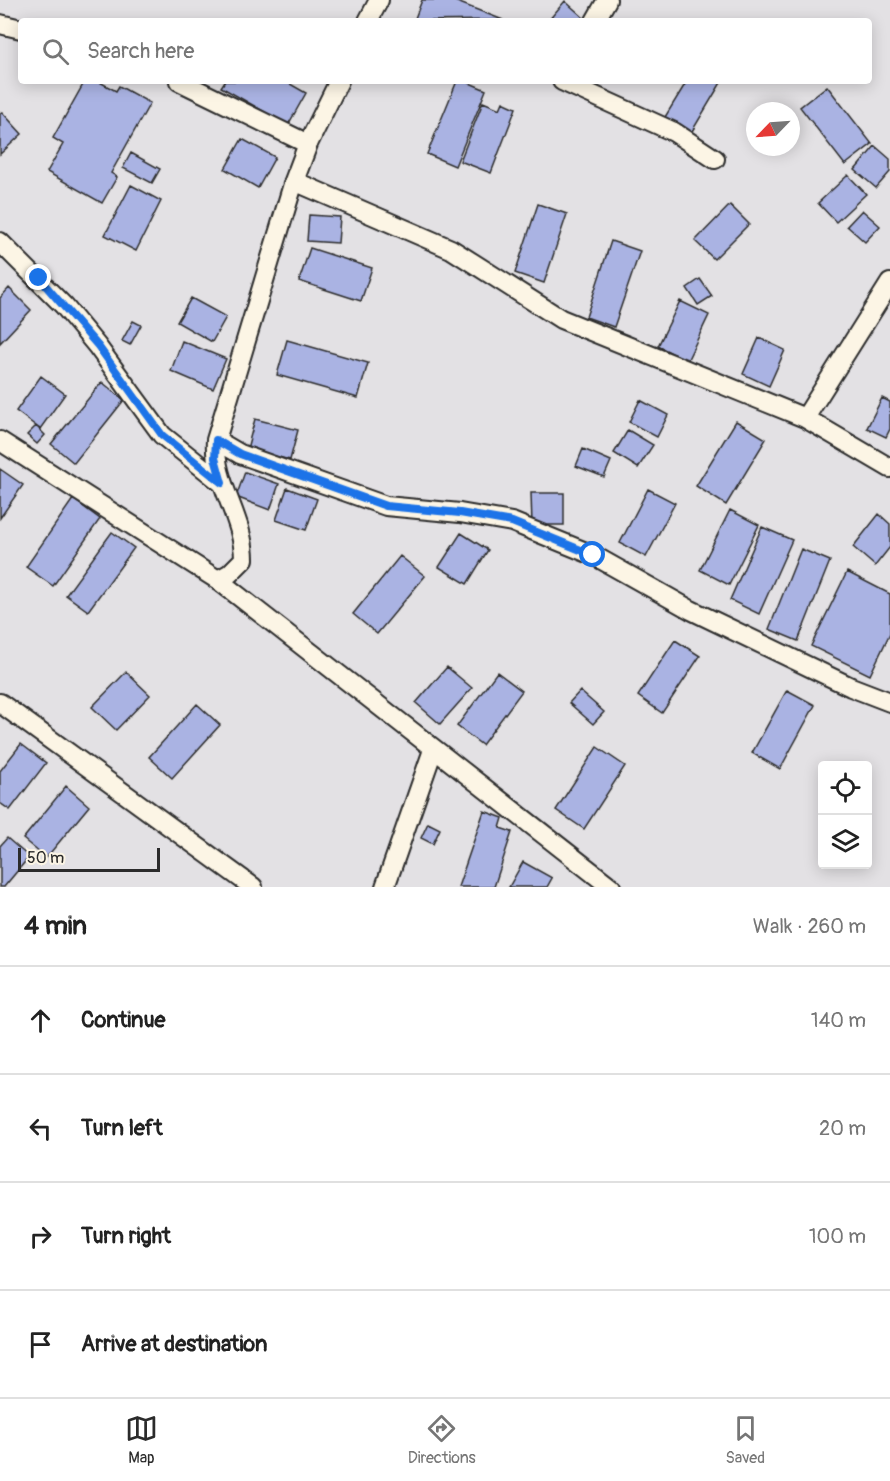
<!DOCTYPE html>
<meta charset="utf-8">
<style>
:root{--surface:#fff;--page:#f2f2f2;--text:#222;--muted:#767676;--line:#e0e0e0;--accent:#2b2b2b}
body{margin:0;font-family:Pangolin,sans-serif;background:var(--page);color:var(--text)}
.controls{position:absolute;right:18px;bottom:18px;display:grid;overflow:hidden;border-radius:6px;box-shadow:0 3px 15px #0003}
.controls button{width:54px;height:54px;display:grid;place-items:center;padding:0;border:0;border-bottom:2px solid var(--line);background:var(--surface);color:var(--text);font:30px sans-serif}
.compass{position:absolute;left:746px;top:102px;width:54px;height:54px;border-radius:50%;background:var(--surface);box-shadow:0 3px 15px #0003;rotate:245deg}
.scale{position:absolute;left:18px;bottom:15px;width:142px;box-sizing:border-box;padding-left:6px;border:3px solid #2b2b2b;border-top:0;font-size:16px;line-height:21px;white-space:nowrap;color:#2b2b2b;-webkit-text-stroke:4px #fcf5e5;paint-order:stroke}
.stop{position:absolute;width:18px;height:18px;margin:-14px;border:4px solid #1a73e8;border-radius:50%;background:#fff}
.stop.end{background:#1a73e8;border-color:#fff;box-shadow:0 2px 6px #0008}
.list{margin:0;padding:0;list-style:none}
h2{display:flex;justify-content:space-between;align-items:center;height:78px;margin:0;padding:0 24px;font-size:26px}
h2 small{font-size:20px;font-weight:400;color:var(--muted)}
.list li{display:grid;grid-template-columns:39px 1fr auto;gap:18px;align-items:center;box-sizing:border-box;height:108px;padding:0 24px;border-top:2px solid var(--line)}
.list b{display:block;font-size:22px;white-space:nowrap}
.list em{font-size:20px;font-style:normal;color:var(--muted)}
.icon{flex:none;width:33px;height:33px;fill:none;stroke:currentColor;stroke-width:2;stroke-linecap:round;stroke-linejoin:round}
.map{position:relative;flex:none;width:890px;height:887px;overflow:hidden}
.search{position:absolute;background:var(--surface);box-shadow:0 3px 15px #0003;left:18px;right:18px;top:18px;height:66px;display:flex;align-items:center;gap:15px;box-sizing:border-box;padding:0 21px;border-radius:6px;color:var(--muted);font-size:22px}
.sheet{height:510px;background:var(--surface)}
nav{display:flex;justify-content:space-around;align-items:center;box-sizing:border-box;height:84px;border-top:2px solid var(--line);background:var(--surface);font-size:16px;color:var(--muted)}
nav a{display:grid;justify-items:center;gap:3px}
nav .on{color:var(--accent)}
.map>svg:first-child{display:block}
.building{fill:#aab3e3;stroke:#2b2b2b;stroke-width:1.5}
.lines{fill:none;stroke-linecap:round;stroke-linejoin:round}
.minor-casing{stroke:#2b2b2b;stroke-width:22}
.minor{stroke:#fcf5e5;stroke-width:18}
.route{stroke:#1a73e8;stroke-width:8}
</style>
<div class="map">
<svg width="890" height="887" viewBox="0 0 890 887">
<rect width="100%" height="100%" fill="#e3e1e4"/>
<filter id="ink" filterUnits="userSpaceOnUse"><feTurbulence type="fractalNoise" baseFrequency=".0167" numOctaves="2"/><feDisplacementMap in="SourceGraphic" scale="12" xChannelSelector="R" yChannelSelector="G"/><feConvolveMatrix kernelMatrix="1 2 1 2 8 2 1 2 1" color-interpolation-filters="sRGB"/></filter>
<g filter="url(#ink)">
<path class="building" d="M422 0H452L503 20 414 21Z
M565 1 584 18 581 21H548Z
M85 81H98L116 91 119 86 150 103 111 173 117 177 102 203 47 172 63 144 53 138Z
M225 81H285L306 93 288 125 221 87Z
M457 81H465L486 90 455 166 427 154Z
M687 81H722L691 133 665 117Z
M827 86 872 144 845 165 800 107Z
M483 102 500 109 503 102 516 108 491 173 460 161Z
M2 112 22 134 0 154V113Z
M242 139 275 157 258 188 225 169Z
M875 146 890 159V172L876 188 855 170Z
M131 153 160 169 152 183 123 168Z
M848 175 866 194 836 222 818 203Z
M131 185 161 201 136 251 105 235Z
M538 204 567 214 544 283 515 273Z
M730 205 749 224 714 259 695 241Z
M862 210 880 226 865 242 847 226Z
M309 215 340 217 338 243 307 241Z
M611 241 640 251 614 327 586 317Z
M310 248 372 268 361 301 299 281Z
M700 279 712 296 698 305 687 288Z
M9 288 31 310 0 343V298Z
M191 298 226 317 212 342 177 322Z
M680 301 709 315 687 361 658 346Z
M133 321 141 325 130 345 122 341Z
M759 338 785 350 769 386 743 374Z
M287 340 368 363 358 398 277 375Z
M182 341 226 359 213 389 171 371Z
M41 376 65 394 40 429 16 411Z
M102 382 124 400 74 463 51 444Z
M882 398 890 402V429L886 437 867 428Z
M640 400 668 415 657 437 629 422Z
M255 419 298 430 290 460 247 449Z
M736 421 766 439 726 505 696 486Z
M36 426 45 435 37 444 27 435Z
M628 430 653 445 638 468 614 453Z
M583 449 611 461 604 477 576 466Z
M0 469 23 485 0 518Z
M245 472 279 484 270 510 236 497Z
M287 488 317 499 306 530 276 520Z
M648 489 675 503 646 557 620 543Z
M531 493H564V525H532Z
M73 499 100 519 53 586 26 567Z
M730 510 759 525 729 585 700 570Z
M879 514 890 524V547L875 566 853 547Z
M762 527 792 540 759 614 730 600Z
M112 532 134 548 88 611 66 595Z
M461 533 488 550 467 584 439 567Z
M801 549 830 561 798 641 769 629Z
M400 556 425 576 377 634 353 614Z
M847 572 890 594V633L870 675 811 646Z
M675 640 700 656 662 713 638 696Z
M447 667 472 688 440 724 416 703Z
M126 672 150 695 116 730 92 707Z
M497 672 522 691 482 745 457 726Z
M787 690 815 705 780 769 752 753Z
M580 691 604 712 593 724 569 703Z
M197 704 220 725 172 778 149 757Z
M21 744 46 763 10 810 0 803V771Z
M597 747 625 766 584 829 556 810Z
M66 786 89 806 46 858 23 839Z
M484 811 503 818 500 828 512 832 494 887H458Z
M428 823 440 829 433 844 421 838Z
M7 838 29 857 4 887H0V846Z
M523 862 552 878 547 887H509Z"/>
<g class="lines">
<g class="minor-casing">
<path id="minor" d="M368 21 379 0
M595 21 607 0
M0 24 21 29
M179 81 308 144
M562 81 674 132 715 159
M294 181 451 249 561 319 805 418 890 468
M0 242 64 306 97 346 162 435 222 483
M805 418 890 283
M216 440 240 454 386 506 460 513 512 522 593 555 691 610 851 687 890 702
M0 441 218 580 611 887
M218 580 229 574 244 559C244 517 213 483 216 440L294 181 308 144 339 81
M0 703 253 887
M385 887 433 750"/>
</g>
<use href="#minor" class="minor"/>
</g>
</g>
<g class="lines" filter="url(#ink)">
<path class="route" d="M39 278 98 346 162 435 222 483 215 458 216 440 240 454 386 506 460 513 512 522 593 555"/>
</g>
</svg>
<div class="controls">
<button><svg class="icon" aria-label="locate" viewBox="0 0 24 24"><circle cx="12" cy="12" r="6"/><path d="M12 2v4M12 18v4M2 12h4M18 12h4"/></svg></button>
<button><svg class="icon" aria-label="layers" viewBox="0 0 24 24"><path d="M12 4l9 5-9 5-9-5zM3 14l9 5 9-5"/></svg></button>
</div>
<svg class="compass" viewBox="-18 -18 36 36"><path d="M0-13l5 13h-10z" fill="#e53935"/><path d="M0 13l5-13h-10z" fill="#767676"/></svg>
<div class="scale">50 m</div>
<div class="stop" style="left:593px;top:555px"></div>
<div class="stop end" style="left:39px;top:278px"></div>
<div class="search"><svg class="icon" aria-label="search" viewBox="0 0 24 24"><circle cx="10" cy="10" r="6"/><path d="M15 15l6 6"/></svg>Search here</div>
</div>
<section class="sheet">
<h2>4 min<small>Walk · 260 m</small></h2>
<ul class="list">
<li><svg class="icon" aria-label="ahead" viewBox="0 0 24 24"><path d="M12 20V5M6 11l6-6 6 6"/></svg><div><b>Continue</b></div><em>140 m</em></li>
<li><svg class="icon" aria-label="left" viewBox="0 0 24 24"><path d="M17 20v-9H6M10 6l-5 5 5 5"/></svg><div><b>Turn left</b></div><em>20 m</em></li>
<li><svg class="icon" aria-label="right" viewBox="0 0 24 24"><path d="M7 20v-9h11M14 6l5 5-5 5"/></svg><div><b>Turn right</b></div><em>100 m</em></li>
<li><svg class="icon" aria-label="arrive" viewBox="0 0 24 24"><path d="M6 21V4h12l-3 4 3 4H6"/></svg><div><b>Arrive at destination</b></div></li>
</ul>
</section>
<nav>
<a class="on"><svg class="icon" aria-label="map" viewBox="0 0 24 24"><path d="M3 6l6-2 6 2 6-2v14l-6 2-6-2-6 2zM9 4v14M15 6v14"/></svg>Map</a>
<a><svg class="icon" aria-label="directions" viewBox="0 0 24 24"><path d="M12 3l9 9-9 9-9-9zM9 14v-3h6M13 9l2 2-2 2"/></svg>Directions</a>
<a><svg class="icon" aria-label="saved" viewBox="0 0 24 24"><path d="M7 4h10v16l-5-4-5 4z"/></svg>Saved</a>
</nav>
